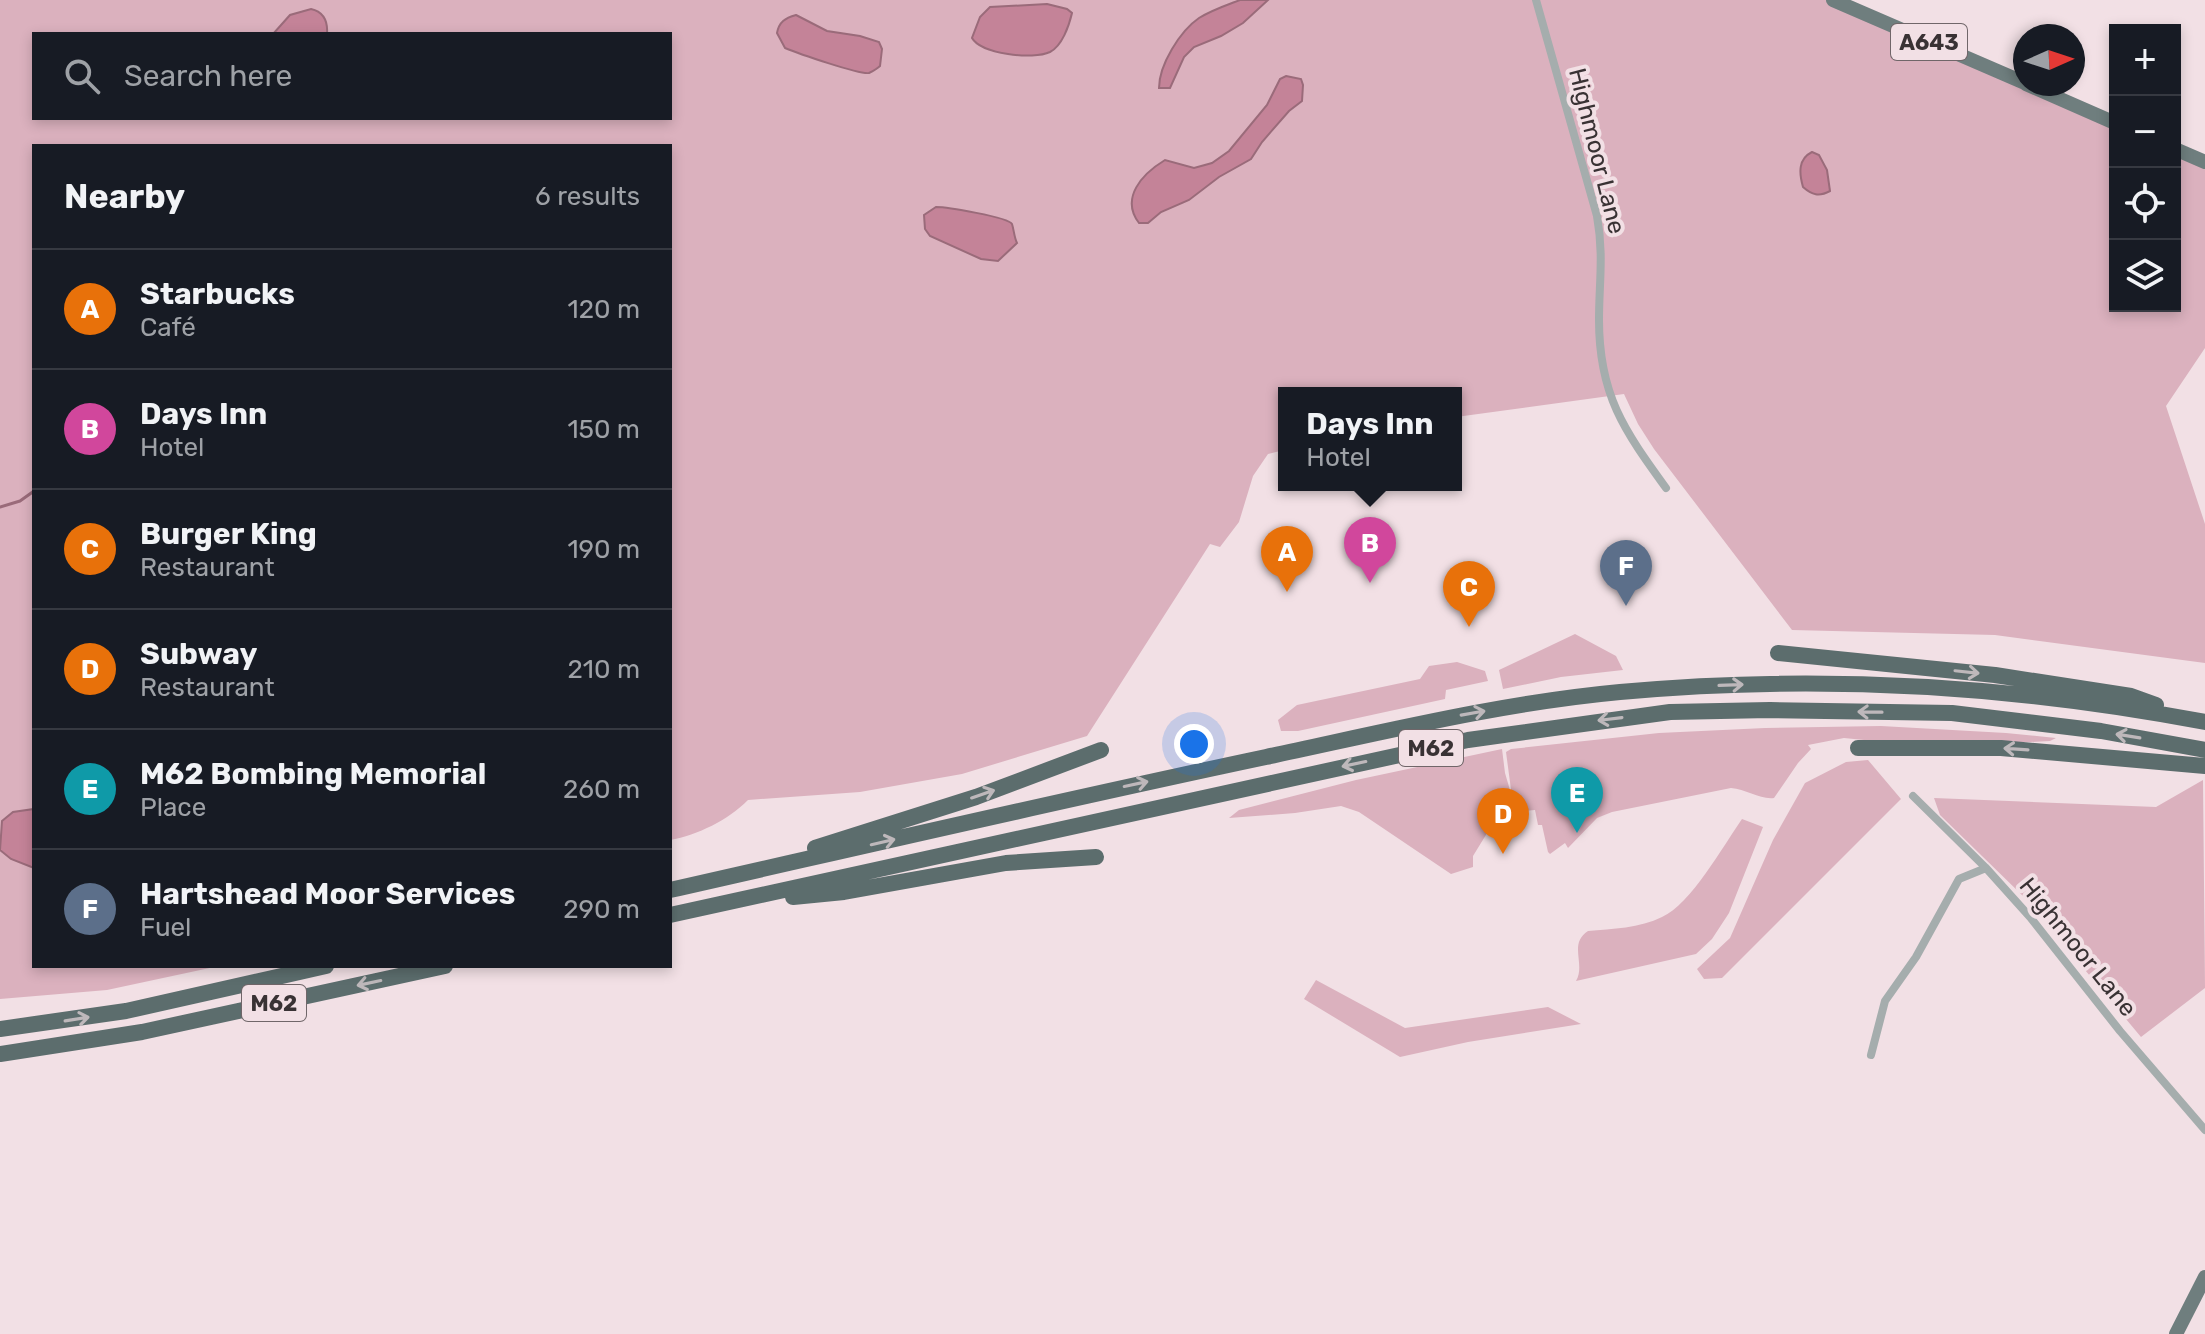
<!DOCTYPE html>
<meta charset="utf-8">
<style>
:root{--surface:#171b24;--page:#20242c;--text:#f1f3f6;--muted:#9ea1a6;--line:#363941;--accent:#1a73e8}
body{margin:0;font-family:Rubik,sans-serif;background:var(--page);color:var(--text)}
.controls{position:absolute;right:24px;top:24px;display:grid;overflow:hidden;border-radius:0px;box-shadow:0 4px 12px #0003}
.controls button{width:72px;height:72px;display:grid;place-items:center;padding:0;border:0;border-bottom:2px solid var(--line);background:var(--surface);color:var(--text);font:40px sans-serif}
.compass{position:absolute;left:2013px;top:24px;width:72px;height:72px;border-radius:50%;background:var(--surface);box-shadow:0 4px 12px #0003;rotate:87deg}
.you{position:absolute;left:1194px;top:744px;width:28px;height:28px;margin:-20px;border:6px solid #fff;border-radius:50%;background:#1a73e8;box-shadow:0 0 0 12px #1a73e833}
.badge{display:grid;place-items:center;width:52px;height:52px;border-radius:50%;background:var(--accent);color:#fff;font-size:26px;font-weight:700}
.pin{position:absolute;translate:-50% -66px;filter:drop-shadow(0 2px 4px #0008)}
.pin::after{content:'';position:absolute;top:42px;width:28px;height:24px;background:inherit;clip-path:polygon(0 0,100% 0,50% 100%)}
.popup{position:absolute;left:1278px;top:387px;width:184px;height:104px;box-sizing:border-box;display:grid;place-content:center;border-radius:0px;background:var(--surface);filter:drop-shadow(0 2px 6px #0005);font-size:26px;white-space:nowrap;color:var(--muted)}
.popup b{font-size:30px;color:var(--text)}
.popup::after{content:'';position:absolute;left:50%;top:100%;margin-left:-16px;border:16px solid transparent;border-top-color:var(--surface)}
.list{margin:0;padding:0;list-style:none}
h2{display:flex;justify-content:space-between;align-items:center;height:104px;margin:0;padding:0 32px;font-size:34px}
h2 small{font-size:26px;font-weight:400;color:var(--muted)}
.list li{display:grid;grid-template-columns:52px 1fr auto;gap:24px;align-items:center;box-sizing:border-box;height:120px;padding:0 32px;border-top:2px solid var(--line)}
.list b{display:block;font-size:30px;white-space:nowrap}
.list p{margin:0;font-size:26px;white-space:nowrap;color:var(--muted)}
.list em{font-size:26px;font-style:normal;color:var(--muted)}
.icon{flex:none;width:44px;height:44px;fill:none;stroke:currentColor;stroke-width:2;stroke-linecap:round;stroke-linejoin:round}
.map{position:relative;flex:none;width:2205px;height:1334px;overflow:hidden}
.search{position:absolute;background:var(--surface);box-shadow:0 4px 12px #0003;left:32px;top:32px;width:640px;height:88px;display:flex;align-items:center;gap:20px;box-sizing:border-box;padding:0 28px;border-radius:0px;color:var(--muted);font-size:30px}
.panel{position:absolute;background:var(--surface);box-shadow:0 4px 12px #0003;left:32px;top:144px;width:640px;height:824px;border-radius:0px}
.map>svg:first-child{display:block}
.green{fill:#dbb1be;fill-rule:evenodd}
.water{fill:#c48398;stroke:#9a6b7a;stroke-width:2}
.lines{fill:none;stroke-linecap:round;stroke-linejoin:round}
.stream{stroke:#9a6b7a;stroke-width:3}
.minor{stroke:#a5adad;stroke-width:8}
.primary{stroke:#6f7e7e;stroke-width:14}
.motorway{stroke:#5c6d6d;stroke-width:16}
.oneway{stroke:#beb8bb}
.labels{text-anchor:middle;stroke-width:8;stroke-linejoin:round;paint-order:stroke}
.shield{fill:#f2e0e5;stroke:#706669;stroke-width:2}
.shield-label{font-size:22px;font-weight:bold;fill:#393234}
.street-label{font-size:24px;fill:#393234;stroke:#f2e0e5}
</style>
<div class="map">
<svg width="2205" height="1334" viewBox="0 0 2205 1334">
<rect width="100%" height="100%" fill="#f2e0e5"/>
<path class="green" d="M0 0H1833L2115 123V306H2175V149L2205 162V348L2166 406 2205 524V663L1995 635 1792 630 1654 449 1638 424 1624 394 1456 417V393H1284V450L1268 454 1253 476 1239 522 1220 547 1210 544 1087 736 962 774 860 792 748 800C728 820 698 835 670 840V146H34V966H219L107 990 0 999ZM34 34H670V118H34Z
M1575 634 1616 656 1623 670 1561 677 1503 689 1499 670Z
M1457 662 1485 671 1488 681 1446 690 1445 699 1298 731H1281L1278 720 1297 705 1420 679 1429 666Z
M1881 726 2006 733 2056 738 2050 741 2030 742H1884L1844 738 1808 745 1811 749 1798 763 1774 798C1761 800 1746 789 1731 788L1612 812 1597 818 1568 848 1565 843 1550 854 1548 852 1542 825H1538L1535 810 1515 812 1511 799 1498 803 1500 812 1473 856V867L1451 874 1359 812 1341 806 1295 813 1229 818 1239 810 1356 780 1502 749 1505 773 1512 797 1506 752 1511 749 1659 733 1765 728Z
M1868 760 1901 799 1722 978 1704 979 1697 969 1730 938 1773 840 1805 783 1846 762Z
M2203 780 2205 988 2141 1037 2024 897 1940 815 1934 798 2156 807Z
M1742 819 1763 827 1729 913 1712 939 1696 954 1576 981C1586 964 1568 944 1588 931 1612 929 1640 928 1662 917 1691 904 1723 846 1742 819Z
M1316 980 1405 1028 1548 1007 1581 1024 1468 1042 1400 1057 1304 999Z"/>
<path class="water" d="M1240 0H1268L1243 23 1221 36 1194 47 1184 57 1170 88H1159C1159 65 1180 31 1199 18 1212 10 1227 5 1240 0Z
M1047 4 1067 9 1072 13C1069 26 1062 46 1050 52 1033 60 981 54 972 38L980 17 990 7Z
M311 9C324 12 328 21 327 34H273L290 15Z
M796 15 827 31 860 36 879 42 882 49 880 66C878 68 871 72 869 73 860 75 797 53 785 48L777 33C779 22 785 18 796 15Z
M1286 76 1301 79 1303 85 1302 101 1289 111 1262 142 1251 159 1219 177 1189 200 1161 212 1148 223H1139C1120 198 1142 174 1165 160L1194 168 1212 163 1229 151 1267 105 1280 79Z
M1812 152 1819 155 1827 170 1830 191C1819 197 1812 195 1803 187 1799 173 1798 159 1812 152Z
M936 207C946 207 1008 217 1012 224 1014 230 1014 237 1017 243L998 261 981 259 930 236 925 229 924 215Z
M34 809V868L11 859 0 850 2 821 13 812Z"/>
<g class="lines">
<path class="stream" d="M0 507 20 501 34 491"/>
<path class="minor" d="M1536 0 1597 216C1604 255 1599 283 1599 320 1599 395 1624 430 1666 488
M1913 796 1986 868 2030 917 2120 1031 2205 1130
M1871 1055 1885 1001 1916 957 1959 879 1986 868"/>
<path class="primary" d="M1833 0 2025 83
M2026 84 2115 123
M2175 149 2205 162
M2176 1334 2205 1277"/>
<path class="motorway" d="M1778 653 1995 675 2131 696 2156 705
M1858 748H2001L2205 766
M815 848 976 797 1101 750
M670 890C869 845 1067 799 1266 757 1384 732 1501 703 1620 692 1816 674 2012 685 2205 722
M793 897 844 892 1006 863 1096 857
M670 915 1468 740 1670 712 1770 710 1952 713 2101 731 2205 750
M0 1029 126 1011 326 966
M0 1054 142 1032 445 966"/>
</g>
<defs><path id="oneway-shaft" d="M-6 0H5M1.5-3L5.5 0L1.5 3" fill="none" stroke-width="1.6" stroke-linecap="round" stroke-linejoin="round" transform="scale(2)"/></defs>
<g class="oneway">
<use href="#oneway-shaft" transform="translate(1967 672) rotate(6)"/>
<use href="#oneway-shaft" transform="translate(1731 685) rotate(-2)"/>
<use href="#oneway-shaft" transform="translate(1870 712) rotate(-179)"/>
<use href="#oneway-shaft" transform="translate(1473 713) rotate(-10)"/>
<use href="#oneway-shaft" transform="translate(1610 719) rotate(173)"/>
<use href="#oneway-shaft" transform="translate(2128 736) rotate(-171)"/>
<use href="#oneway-shaft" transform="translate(2016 749) rotate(-176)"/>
<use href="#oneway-shaft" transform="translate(1354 764) rotate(168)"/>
<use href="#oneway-shaft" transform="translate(1136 784) rotate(-12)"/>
<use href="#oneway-shaft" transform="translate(983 794) rotate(-19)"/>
<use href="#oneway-shaft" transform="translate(883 842) rotate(-13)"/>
<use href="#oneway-shaft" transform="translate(369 983) rotate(168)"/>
<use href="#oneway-shaft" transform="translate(77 1019) rotate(-9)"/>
</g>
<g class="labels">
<g class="shield">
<rect x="1891" y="24" width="76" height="36" rx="6"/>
<rect x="1399" y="730" width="64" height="36" rx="6"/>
<rect x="242" y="985" width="64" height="36" rx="6"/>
</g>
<g class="shield-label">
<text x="1929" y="50">A643</text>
<text x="1431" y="756">M62</text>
<text x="274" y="1011">M62</text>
</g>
<g class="street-label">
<text transform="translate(1597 151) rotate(76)" y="8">Highmoor Lane</text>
<text transform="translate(2078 947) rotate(51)" y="8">Highmoor Lane</text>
</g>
</g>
</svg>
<div class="controls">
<button>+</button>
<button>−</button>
<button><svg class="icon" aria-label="locate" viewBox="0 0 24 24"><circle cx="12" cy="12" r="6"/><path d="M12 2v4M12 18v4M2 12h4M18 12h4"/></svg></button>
<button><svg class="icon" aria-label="layers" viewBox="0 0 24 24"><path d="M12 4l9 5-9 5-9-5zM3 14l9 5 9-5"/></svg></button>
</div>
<svg class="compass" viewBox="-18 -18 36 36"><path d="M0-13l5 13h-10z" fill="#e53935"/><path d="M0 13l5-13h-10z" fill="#9ea1a6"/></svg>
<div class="you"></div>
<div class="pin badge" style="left:1287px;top:592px;background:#e8710a">A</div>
<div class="pin badge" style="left:1370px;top:583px;background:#d1479c">B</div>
<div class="popup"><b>Days Inn</b>Hotel</div>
<div class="pin badge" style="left:1469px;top:627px;background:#e8710a">C</div>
<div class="pin badge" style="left:1503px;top:854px;background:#e8710a">D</div>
<div class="pin badge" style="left:1577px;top:833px;background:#0f9aa8">E</div>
<div class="pin badge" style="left:1626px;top:606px;background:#5c6f8a">F</div>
<div class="search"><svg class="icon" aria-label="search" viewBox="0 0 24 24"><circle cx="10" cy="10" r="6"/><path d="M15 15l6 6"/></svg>Search here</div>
<section class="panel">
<h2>Nearby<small>6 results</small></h2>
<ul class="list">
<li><span class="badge" style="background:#e8710a">A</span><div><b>Starbucks</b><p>Café</p></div><em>120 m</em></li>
<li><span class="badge" style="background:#d1479c">B</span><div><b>Days Inn</b><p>Hotel</p></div><em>150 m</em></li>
<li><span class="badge" style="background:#e8710a">C</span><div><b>Burger King</b><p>Restaurant</p></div><em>190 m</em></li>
<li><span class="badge" style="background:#e8710a">D</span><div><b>Subway</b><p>Restaurant</p></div><em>210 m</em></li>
<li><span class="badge" style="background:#0f9aa8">E</span><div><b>M62 Bombing Memorial</b><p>Place</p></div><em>260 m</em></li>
<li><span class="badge" style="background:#5c6f8a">F</span><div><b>Hartshead Moor Services</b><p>Fuel</p></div><em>290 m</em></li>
</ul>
</section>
</div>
